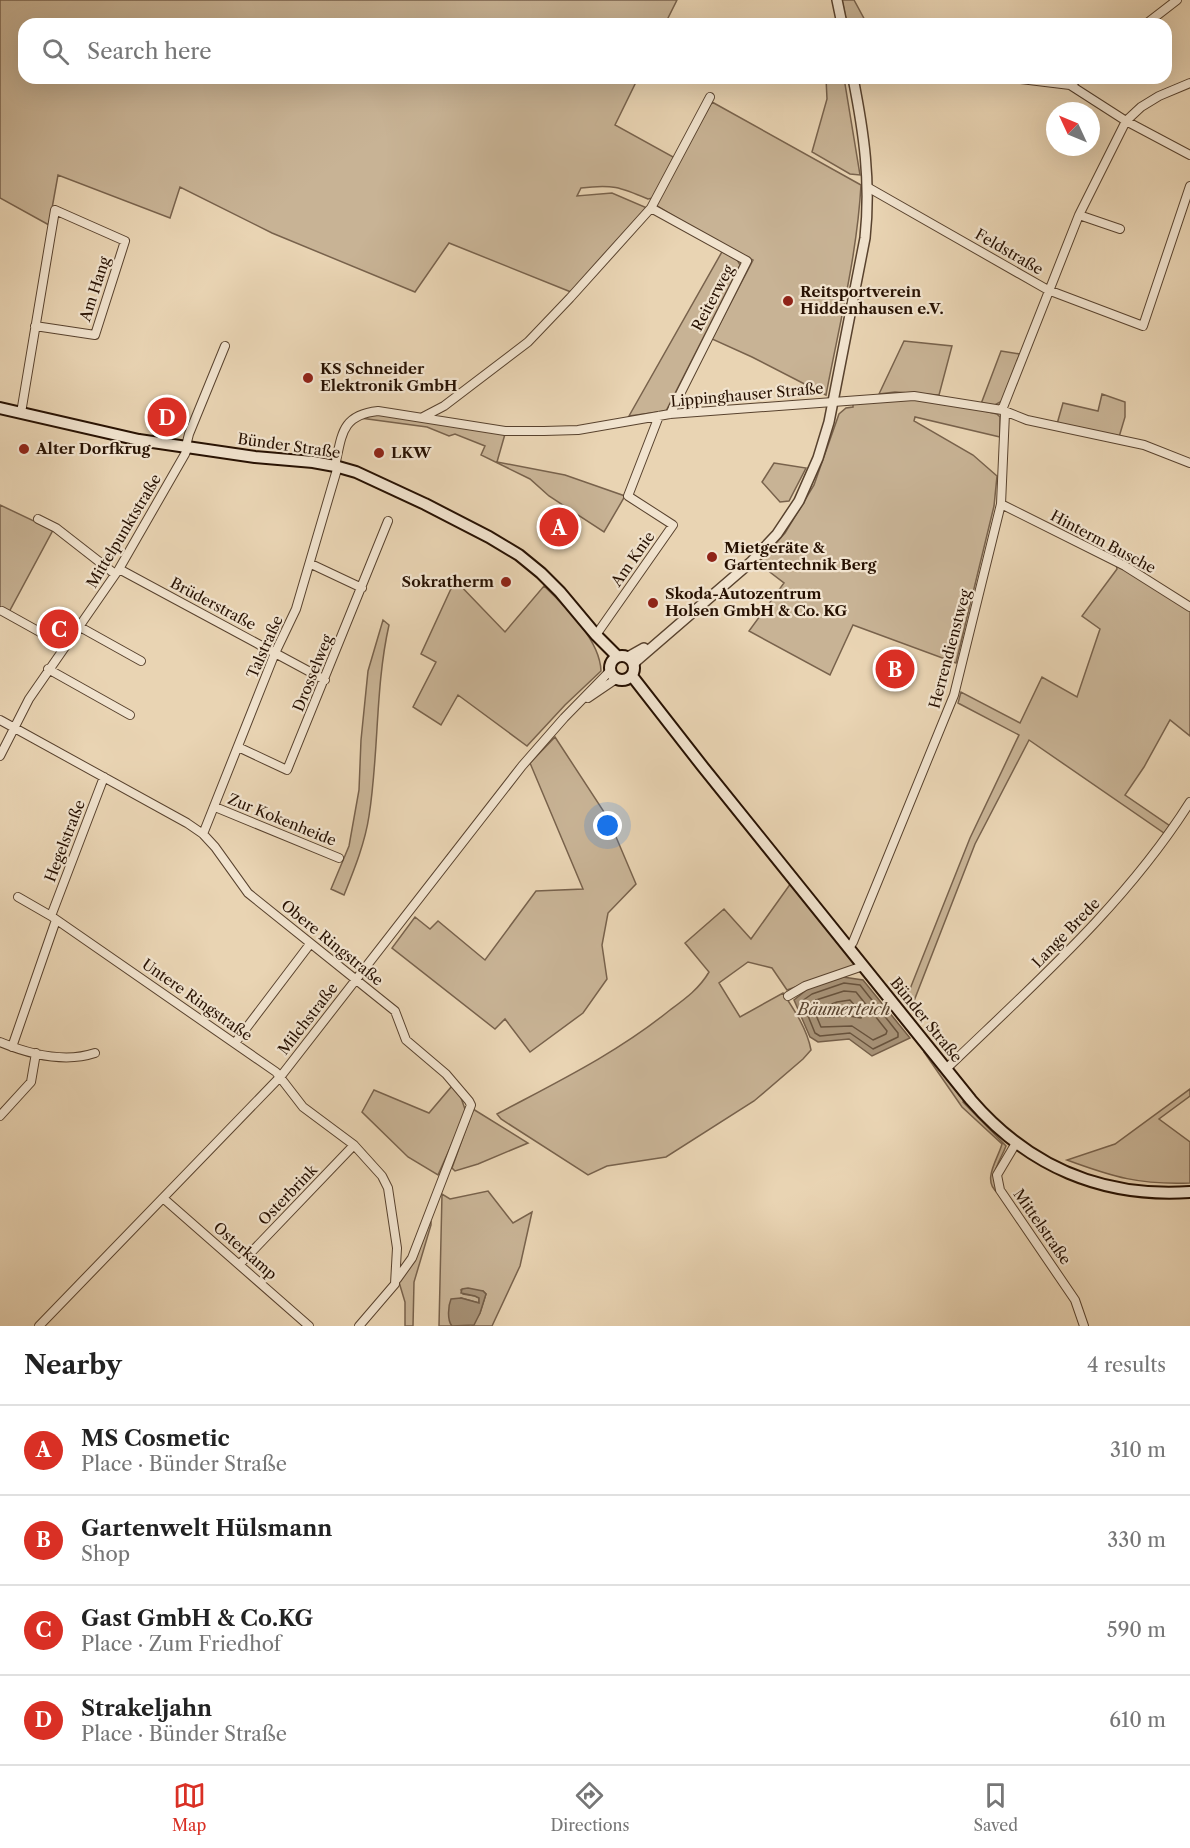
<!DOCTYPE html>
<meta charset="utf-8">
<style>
:root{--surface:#fff;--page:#f2f2f2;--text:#222;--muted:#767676;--line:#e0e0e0;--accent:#d93025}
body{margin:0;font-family:"Libre Caslon Text",serif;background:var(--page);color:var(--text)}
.compass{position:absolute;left:1046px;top:102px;width:54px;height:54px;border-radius:50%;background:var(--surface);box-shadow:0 6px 24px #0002;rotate:314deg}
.you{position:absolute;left:608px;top:826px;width:21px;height:21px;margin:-15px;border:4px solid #fff;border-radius:50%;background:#1a73e8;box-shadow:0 0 0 9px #1a73e833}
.badge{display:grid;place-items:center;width:39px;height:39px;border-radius:50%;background:var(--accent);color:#fff;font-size:20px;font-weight:700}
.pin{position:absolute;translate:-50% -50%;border:3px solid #fff;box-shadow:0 2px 6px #0006}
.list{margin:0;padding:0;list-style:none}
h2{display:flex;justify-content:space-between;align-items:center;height:78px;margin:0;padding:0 24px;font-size:26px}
h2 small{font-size:20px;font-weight:400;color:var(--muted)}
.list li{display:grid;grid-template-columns:39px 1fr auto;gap:18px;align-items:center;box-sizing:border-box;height:90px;padding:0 24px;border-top:2px solid var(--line)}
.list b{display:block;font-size:22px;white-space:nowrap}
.list p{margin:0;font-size:20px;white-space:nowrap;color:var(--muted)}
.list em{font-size:20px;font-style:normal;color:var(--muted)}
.icon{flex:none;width:33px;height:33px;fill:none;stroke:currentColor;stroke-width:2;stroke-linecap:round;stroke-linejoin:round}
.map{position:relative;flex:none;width:1190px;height:1326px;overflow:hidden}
.search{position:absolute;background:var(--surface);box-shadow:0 6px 24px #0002;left:18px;right:18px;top:18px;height:66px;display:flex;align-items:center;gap:15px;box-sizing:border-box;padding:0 21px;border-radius:18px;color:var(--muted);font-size:22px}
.sheet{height:438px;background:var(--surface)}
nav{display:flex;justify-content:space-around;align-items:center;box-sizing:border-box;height:84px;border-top:2px solid var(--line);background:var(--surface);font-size:16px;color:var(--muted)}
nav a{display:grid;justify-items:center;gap:3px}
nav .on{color:var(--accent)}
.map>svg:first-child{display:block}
.green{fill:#c8b395;stroke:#78624c;stroke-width:1.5}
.water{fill:#a79277;stroke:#745e48;stroke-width:1.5}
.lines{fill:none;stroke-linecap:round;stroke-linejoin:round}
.shore{stroke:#67523c;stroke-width:1.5}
.minor-casing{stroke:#58422e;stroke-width:10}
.tertiary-casing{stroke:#58422e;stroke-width:12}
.secondary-casing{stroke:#271102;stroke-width:14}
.minor{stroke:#f1e3ce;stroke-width:8}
.tertiary{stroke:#f1e3ce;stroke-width:9}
.secondary{stroke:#f1e3ce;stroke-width:10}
.poi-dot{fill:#8f2418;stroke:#f1e3ce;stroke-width:2}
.labels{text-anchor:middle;stroke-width:4.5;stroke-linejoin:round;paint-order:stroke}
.street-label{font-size:15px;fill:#271102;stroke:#f1e3ce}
.poi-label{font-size:15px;font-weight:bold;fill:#271102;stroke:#f1e3ce;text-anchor:start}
.water-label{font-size:16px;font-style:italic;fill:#5a4531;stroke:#f1e3ce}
</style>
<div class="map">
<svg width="1190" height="1326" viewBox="0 0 1190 1326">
<rect width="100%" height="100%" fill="#e9d4b3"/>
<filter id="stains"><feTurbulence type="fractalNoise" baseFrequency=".00333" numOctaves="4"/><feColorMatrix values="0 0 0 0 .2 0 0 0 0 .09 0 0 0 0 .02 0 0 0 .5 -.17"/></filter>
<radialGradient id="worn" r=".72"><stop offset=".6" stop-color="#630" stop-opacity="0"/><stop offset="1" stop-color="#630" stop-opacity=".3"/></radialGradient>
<path class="green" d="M0 0H677L665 24H24V78H638L615 125 675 158 653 198 648 199C620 187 612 184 581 188L577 196 612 193 647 208 571 292 449 243 415 292 272 233 180 187 170 218 58 175 49 225 0 198Z
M842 0H854L867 24H847Z
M826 78H844L860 175 850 174 812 152 827 99Z
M712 102 861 185C857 256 839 326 826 395L752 357 712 339 753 260 708 237 657 206V203Z
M723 250 736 258 740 265 666 411 629 416Z
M904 341 952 346 939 395 895 392 879 394Z
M1001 351 1020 354 1002 401 993 406 981 404Z
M1102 394 1125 402V417L1119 437 1057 424 1063 403 1098 411Z
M912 399 968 407 997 414 1000 417V437L915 417 914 421 973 455 997 476 994 506 956 663 853 625 830 675 749 631 784 583 758 563 785 533 814 485 839 414 846 408 853 407V403Z
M381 413 505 434 497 462 565 475 625 496 604 532 549 496 530 479 481 455 485 446 455 434 449 436 427 427 360 418Z
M774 463 806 468 789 501 780 502 762 482Z
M0 505 53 530 9 612 0 614Z
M1116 564 1190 611V736L1170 720 1144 767 1125 795 1170 826 1164 833 1029 740 975 844 912 1006 906 999 970 838 1019 735 958 703 961 692 1020 723 1042 677 1077 697 1100 629 1082 616 1117 569Z
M455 580 505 632 544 586C566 607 600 640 601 671L565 705 527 746 458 695 441 725 413 707 436 662 421 654Z
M383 620 389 625C375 687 379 753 369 816 365 843 354 870 344 895L331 889 349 846 359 790 361 740 368 671Z
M555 737 608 818 636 884 608 913 602 945 607 979 583 1013 530 1052 505 1019 495 1029 392 948 415 917 430 929 438 921 485 960 536 891 583 889 530 763Z
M791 883 857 965 787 990 772 968 748 962 719 983 740 1017 783 993C795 1011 807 1029 811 1050L803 1059 754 1101 666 1157 607 1166 588 1175 501 1119 497 1114C557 1082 617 1053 670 1010 685 999 699 989 709 972L685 943 724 909 751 939Z
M926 1050 964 1101 963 1102 1006 1146C998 1166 990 1170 998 1193 981 1181 998 1159 1002 1144L962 1107 924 1052Z
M452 1086 460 1095 466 1112 438 1175 408 1157 362 1112 374 1090 429 1113Z
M1190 1089V1096L1159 1119 1190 1142V1183C1140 1185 1113 1177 1067 1160L1115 1144Z
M473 1109 528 1143 478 1164 455 1171 452 1168Z
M488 1191 513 1223 532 1212 520 1266 492 1326H472L480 1313 486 1294 483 1291 461 1290 463 1294 475 1296 479 1298V1303L461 1298 450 1320 452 1326H439L442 1194 450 1199Z
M431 1221V1225L414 1282 413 1326H405V1302L399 1282Z"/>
<path class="water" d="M843 977 863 980 910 1038 872 1056 849 1039 818 1042 810 1037 794 1000 809 988Z
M468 1288 483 1291 486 1294 480 1313 474 1325 452 1326C447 1320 448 1306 451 1299L461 1298 479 1303V1298L475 1296 461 1293 462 1289Z"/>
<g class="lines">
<path class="shore" d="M844 983 860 985 898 1033V1037L873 1049 850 1033 820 1036 815 1033 802 1001 812 994Z
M844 991 856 992 887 1031 886 1034 873 1040 852 1026 821 1027 811 1003 816 1000Z
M850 1000 862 1014 861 1018 849 1016 826 1017 823 1010 824 1007 837 1002Z"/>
<g class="minor-casing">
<path id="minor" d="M1146 24 1177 0
M1012 78 1070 85 1126 121 1190 155
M1070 85 1079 78
M869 188 1048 290 1143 326 1190 186
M651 208 747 261 670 414
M1079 215 1120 229
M1002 410 1079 215 1126 121 1141 107 1159 96 1190 83
M21 411 22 407 55 210 125 241 95 335 35 326
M423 417 444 406 528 342 570 298 651 208 710 97
M186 446 189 434 225 346
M335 466C342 435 341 415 378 411L505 431H544L578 430 670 414 914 396 1002 410 1027 420 1144 445 1190 463
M1001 504 1125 566 1190 607
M38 519 56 528 115 574
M311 564 362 588
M119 569 325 680
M2 611 65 646
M80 627 141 661
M596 635 673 525 628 496 659 416
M48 669 130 715
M588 698 616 679
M0 720 187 823 203 834 215 847 248 893 395 1011 406 1040 446 1074 469 1101 471 1105 412 1258 397 1279
M238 747 287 770 388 521
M0 756 29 699 119 569 185 454 188 446
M215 807 339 858
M203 834 275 653 296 609 338 466
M18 897 51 916 276 1072 303 1107 354 1145 382 1176 388 1188 397 1248 395 1284 359 1326
M51 916 104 777
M849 948 853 942 954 695 1001 504 1005 413
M788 996 805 986 863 966
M0 1042C29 1054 65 1063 95 1053
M235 1043 310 944
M12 1047 56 920
M946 1069C1033 985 1125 905 1190 802
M0 1116 31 1082 36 1053
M1016 1143 997 1175 1000 1190 1075 1300 1084 1326
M163 1198 309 1326
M240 1264 354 1145
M39 1326 281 1076 522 766 564 718 610 671"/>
</g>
<g class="tertiary-casing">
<path id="tertiary" d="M837 0 842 24
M628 657 644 648
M634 663 751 562 777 534 799 501 818 458 829 422 865 238C871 182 864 133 853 78"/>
</g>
<g class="secondary-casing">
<path id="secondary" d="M0 408 139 440 255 457 313 462 335 466 356 472 425 504 489 537 519 555 541 573 560 592 596 635 617 656
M610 668a12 12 0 1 1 24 0a12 12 0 1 1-24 0Z
M632 676 703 767 971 1100C1028 1166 1102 1198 1190 1192"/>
</g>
<use href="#minor" class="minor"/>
<use href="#tertiary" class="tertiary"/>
<use href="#secondary" class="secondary"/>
</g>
<g class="poi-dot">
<circle cx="788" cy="301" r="6"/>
<circle cx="308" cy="378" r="6"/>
<circle cx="24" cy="449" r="6"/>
<circle cx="379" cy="453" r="6"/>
<circle cx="712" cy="557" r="6"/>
<circle cx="506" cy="582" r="6"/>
<circle cx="653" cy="603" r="6"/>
</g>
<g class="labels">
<g class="street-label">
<text transform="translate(1009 252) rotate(30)" y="5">Feldstraße</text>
<text transform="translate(95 289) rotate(-72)" y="5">Am Hang</text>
<text transform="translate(713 298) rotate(-62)" y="5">Reiterweg</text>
<text transform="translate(747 395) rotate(-5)" y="5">Lippinghauser Straße</text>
<text transform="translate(289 446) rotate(8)" y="5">Bünder Straße</text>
<text transform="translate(124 531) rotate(-59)" y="5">Mittelpunktstraße</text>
<text transform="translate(1103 542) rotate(28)" y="5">Hinterm Busche</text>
<text transform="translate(633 559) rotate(-55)" y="5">Am Knie</text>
<text transform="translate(213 604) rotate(28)" y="5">Brüderstraße</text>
<text transform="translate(265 647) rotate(-66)" y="5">Talstraße</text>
<text transform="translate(950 649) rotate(-75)" y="5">Herrendienstweg</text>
<text transform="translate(313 673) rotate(-68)" y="5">Drosselweg</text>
<text transform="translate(282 820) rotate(22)" y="5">Zur Kokenheide</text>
<text transform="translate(65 841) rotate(-69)" y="5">Hegelstraße</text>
<text transform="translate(1066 933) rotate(-46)" y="5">Lange Brede</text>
<text transform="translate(332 943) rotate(39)" y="5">Obere Ringstraße</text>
<text transform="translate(197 1000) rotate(35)" y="5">Untere Ringstraße</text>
<text transform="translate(308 1019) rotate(-52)" y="5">Milchstraße</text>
<text transform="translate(926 1020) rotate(51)" y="5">Bünder Straße</text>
<text transform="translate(288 1195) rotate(-46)" y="5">Osterbrink</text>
<text transform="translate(1042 1227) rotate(55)" y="5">Mittelstraße</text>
<text transform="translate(245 1251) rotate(41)" y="5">Osterkamp</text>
</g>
<g class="poi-label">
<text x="800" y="297">Reitsportverein<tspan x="800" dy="17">Hiddenhausen e.V.</tspan></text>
<text x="320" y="374">KS Schneider<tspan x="320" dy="17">Elektronik GmbH</tspan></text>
<text x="36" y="454">Alter Dorfkrug</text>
<text x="391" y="458">LKW</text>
<text x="724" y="553">Mietgeräte &amp;<tspan x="724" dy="17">Gartentechnik Berg</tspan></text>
<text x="494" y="587" text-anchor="end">Sokratherm</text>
<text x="665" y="599">Skoda-Autozentrum<tspan x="665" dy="17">Holsen GmbH &amp; Co. KG</tspan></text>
</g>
<g class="water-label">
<text x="844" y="1015">Bäumerteich</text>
</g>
</g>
<rect width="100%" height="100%" filter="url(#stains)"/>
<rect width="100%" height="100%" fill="url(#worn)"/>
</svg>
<svg class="compass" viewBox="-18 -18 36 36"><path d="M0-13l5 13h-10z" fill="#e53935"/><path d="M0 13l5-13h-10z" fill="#767676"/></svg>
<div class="you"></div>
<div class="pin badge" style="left:559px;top:527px">A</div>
<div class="pin badge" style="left:895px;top:669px">B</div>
<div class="pin badge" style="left:59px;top:629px">C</div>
<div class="pin badge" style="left:167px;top:417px">D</div>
<div class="search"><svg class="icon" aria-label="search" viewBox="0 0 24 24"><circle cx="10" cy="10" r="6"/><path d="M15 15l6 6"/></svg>Search here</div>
</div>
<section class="sheet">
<h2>Nearby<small>4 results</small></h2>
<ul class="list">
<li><span class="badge">A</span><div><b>MS Cosmetic</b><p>Place · Bünder Straße</p></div><em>310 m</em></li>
<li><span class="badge">B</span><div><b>Gartenwelt Hülsmann</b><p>Shop</p></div><em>330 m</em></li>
<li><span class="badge">C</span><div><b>Gast GmbH &amp; Co.KG</b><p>Place · Zum Friedhof</p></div><em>590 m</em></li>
<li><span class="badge">D</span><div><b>Strakeljahn</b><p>Place · Bünder Straße</p></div><em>610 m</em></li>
</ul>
</section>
<nav>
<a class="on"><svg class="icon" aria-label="map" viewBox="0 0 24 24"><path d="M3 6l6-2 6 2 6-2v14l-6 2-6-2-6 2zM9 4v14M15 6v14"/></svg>Map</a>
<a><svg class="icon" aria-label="directions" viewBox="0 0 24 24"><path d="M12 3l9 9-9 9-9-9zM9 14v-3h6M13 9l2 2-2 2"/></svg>Directions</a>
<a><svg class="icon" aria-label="saved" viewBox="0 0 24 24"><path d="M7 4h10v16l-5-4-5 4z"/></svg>Saved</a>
</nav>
